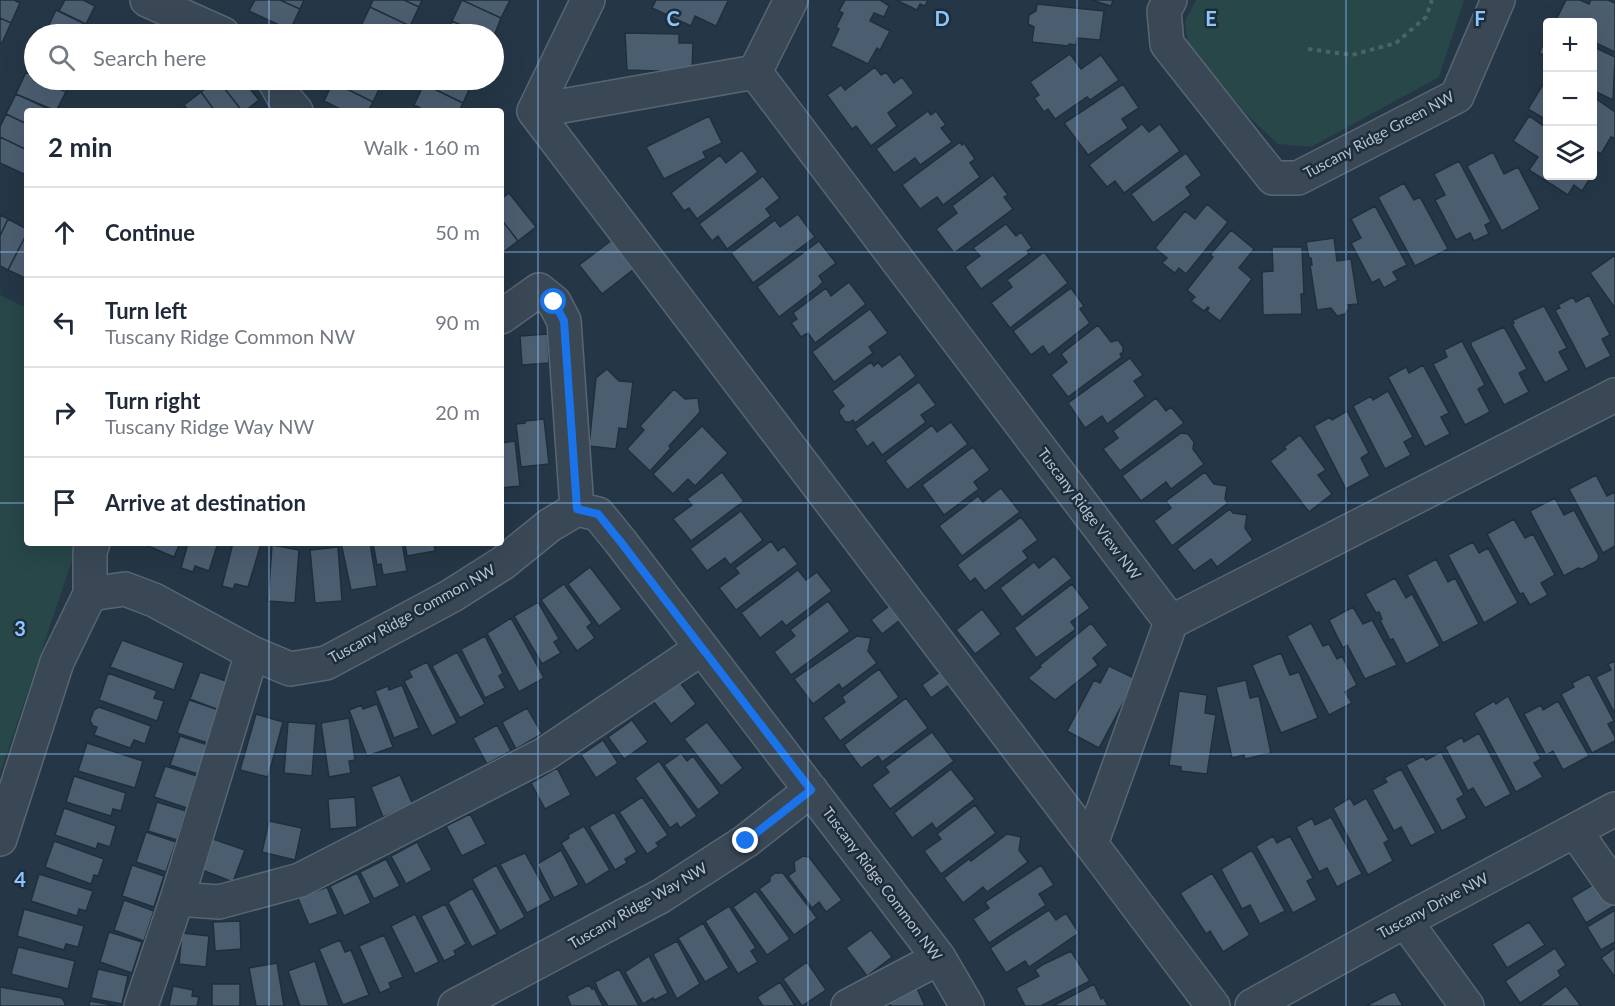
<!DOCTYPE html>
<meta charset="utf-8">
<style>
:root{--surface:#fff;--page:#f2f2f3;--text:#1f2937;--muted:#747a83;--line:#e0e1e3}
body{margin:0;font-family:Lato,sans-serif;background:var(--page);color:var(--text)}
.controls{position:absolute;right:18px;top:18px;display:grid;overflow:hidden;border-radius:6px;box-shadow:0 6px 24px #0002}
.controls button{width:54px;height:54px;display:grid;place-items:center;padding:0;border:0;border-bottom:2px solid var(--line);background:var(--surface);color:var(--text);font:30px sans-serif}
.stop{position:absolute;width:18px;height:18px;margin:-14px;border:4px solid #1a73e8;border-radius:50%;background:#fff}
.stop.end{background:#1a73e8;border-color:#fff;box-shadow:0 2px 6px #0008}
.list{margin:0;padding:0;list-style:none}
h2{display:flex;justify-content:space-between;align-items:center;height:78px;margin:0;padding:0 24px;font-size:26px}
h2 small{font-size:20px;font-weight:400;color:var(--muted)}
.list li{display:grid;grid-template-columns:39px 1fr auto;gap:18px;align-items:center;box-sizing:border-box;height:90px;padding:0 24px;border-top:2px solid var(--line)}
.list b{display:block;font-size:22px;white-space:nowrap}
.list p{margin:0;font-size:20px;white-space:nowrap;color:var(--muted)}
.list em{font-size:20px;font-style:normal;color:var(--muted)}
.icon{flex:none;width:33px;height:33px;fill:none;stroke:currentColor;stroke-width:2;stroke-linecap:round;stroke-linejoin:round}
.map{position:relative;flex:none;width:1615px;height:1006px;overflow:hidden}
.search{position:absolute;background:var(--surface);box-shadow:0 6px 24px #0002;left:24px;top:24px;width:480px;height:66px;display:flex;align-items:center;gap:15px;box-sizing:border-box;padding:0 21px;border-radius:33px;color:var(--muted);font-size:22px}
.panel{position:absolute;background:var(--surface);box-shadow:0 6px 24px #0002;left:24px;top:108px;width:480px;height:438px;border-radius:6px}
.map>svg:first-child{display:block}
.green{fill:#274748}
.building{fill:#4b5e70;stroke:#202f3d;stroke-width:1.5}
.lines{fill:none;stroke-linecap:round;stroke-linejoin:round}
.minor-casing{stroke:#586673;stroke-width:36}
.path{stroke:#476565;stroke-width:4;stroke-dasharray:4.5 4.5;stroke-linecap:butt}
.minor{stroke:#3a4856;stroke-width:33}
.route{stroke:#1a73e8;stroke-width:8}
.grid{fill:none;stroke:#8cc5ff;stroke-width:1.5;stroke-opacity:0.55}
.labels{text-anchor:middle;stroke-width:5;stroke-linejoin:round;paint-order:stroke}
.street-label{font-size:15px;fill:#b8c3cf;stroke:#1e2d3b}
.grid-label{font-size:20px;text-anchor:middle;font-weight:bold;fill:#8cc5ff;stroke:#1e2d3b;stroke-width:5;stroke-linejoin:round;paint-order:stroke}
</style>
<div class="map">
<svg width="1615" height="1006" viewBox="0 0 1615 1006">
<rect width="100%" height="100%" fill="#253747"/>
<path class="green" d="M1196 0H1464L1439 77 1311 147 1278 144 1247 115 1188 43 1185 21Z
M0 295 27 308V543H78L0 774Z"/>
<path class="building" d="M0 0H14L20 3 11 23 0 18Z
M65 0H83L95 6 86 24 59 11Z
M255 0H280L300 9 290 30 249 11Z
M280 0H304L300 9Z
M373 0H404L419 7 410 26 370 7Z
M404 0H422L419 7Z
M462 0 501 18 494 36V34H481L452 21Z
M462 0H510L501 18Z
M656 0H727L728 1 716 26 695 16 691 26 652 8Z
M845 0H880L889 6 884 17 874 13 870 21 890 31 880 50 877 48 868 64 831 46 839 29 836 27 843 13 839 11Z
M896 0H928L925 6 920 4 917 10Z
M1091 0H1113L1111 6Z
M1566 0H1580L1589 4 1591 0H1608L1615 3V52L1592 41V22H1555Z
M1037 4 1104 11 1100 40 1077 38 1076 45 1069 44 1068 46 1032 42 1034 27 1028 24 1029 15 1036 11Z
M370 7 410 26 405 34H379L361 26Z
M56 10 95 29 93 34H54L46 31Z
M0 18 11 23 2 43 0 42Z
M452 21 481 34H446Z
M361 26 379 34H357Z
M625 33 679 34V43H693L692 72 627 70Z
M1548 35V57L1539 53Z
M1592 46 1615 57 1613 100 1592 90Z
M1070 54 1081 69 1101 55 1119 80 1090 100 1087 97 1055 119 1048 109 1044 112 1034 98 1039 95 1030 82Z
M34 55V76L26 72Z
M875 67 881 75 886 72 894 83 902 77 914 93 888 113 897 126 871 146 856 126 852 129 827 95 841 85 845 90Z
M26 72 34 76V80H41L66 92 56 111 16 94Z
M41 80H71L66 92Z
M218 80 225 89 242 111H215L201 92Z
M238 80H243L259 100 245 111H242L225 89Z
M335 80H375L382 83 373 102 333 82Z
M426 80H468L473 81 463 103 424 84Z
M1545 81 1548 83V121L1528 109Z
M333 82 373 102 368 111H344L324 101Z
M424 84 463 103 459 111H426L414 105Z
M1123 84 1139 108 1122 119 1128 128 1088 155 1064 123Z
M201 92 215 111H189L184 105Z
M16 94 53 111H27V124L6 114Z
M1592 96 1615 112V137L1614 138 1611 137 1601 154 1592 149Z
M928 111 931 115 936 111 946 125 941 128 952 142 920 165 915 158 894 173 876 149Z
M6 114 27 124V150L0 137V127Z
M709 116 722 143 703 152 706 158 664 179 646 147Z
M1529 116 1548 129V176H1588L1591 177 1582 191 1574 185 1568 195 1529 170 1538 157 1513 141Z
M1142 124 1149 132 1160 124 1180 151 1124 193 1115 181 1107 187 1089 165Z
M0 137 27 150 26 175 0 163Z
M960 142 962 145 964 143 975 159 970 163 980 177 943 205 937 197 920 209 902 185Z
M742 150 758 172 697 219 689 208 684 211 671 193 720 155 726 163Z
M1493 152 1504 174 1518 167 1540 209 1502 231 1467 166Z
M1186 153 1202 175 1186 187 1191 195 1153 223 1131 194Z
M1459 161 1491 222 1485 225 1489 234 1474 241 1470 233 1456 240 1435 200 1445 195 1434 174Z
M993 175 1008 195 1004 197 1013 209 954 253 936 229 957 213 952 206Z
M763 176 780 198 766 209 771 216 727 249 718 236 712 241 699 224Z
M1404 183 1414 200 1420 197 1448 249 1415 266 1378 197Z
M509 193 536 227 518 241 501 219V199Z
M1207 204 1228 222 1186 274 1179 268 1175 273 1162 263 1167 258 1155 248 1185 211 1195 219Z
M1375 206 1407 265 1393 272 1398 280 1384 288 1379 279 1372 283 1351 243 1361 238 1351 219Z
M798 214 815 237 753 283 731 253 775 220 780 227Z
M0 215 8 219 0 236Z
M8 219 27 229V233L8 270 0 266V236Z
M501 219 518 241 501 254Z
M1006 224 1016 236 1021 232 1032 248 1027 251 1029 254 981 289 965 267 980 256 973 248Z
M1231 230 1254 249 1239 268 1252 279 1220 321 1207 311 1209 308 1208 307 1204 311 1191 301 1195 297 1187 290 1213 257 1210 255Z
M27 233V279L8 270Z
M1334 238 1337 261 1351 259 1358 304 1348 305 1349 308 1345 314 1337 316 1331 308 1317 310 1310 265H1312L1311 258H1309L1306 242Z
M612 240 634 269 602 294 579 265Z
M819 241 836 263 819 276 823 282 818 287 779 317 757 287Z
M1272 247H1302L1304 294H1301L1302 314 1263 315 1262 272 1273 271Z
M1044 252 1068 283 1010 328 991 303 1012 287 1007 280Z
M1615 255V308L1590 273Z
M849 282 866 304 815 343 808 333 801 337 791 323 797 319 793 313 826 288 831 296Z
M1071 288 1084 306 1080 309 1090 323 1049 355 1043 346 1031 355 1013 331Z
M1589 295 1610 335 1602 339 1611 356 1586 369 1555 310 1560 308 1558 305 1573 297 1576 302Z
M1544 306 1567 348 1559 352 1569 370 1545 383 1512 324 1514 323 1513 320Z
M870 309 888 333 869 347 873 353 869 356 834 382 812 352Z
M1098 325 1111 342 1118 340 1123 347V352L1120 354 1122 357 1068 397 1051 375 1067 362 1061 354Z
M1504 327 1527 369 1519 373 1529 392 1504 405 1471 345V342Z
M548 334 549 363 522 365 520 336Z
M1462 341 1485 385 1478 389 1490 412 1465 425 1433 364 1447 357 1444 350Z
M900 354 916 376 855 423 853 420 850 422H845L839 413 840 409 844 406 832 391 871 362 874 366 878 362 882 367Z
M1130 358 1143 375 1134 381 1145 396 1107 424 1102 416 1085 428 1068 403Z
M1423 365 1449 413 1441 417 1450 434 1425 447 1388 377 1406 367 1409 373Z
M607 369 619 381 633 382 627 429 619 428 616 449 589 446 596 378Z
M919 382 936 405 921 415 926 422 882 455 873 442 867 447 855 429Z
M674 389 685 399 698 398 700 412 669 446 671 448 650 471 627 449 644 430 640 426Z
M1388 391 1413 437 1404 442 1411 455 1385 469 1353 406 1371 396 1373 400Z
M1156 398 1166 411 1171 407 1184 423 1120 471 1103 449 1118 438 1113 431Z
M1347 411 1369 453 1361 458 1370 476 1346 489 1314 426 1330 417 1332 420Z
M544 419 549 464 521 467 516 424 525 423V421Z
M951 422 968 444 907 490 885 461 932 425 937 432Z
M702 426 728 453 695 486 688 479 673 494 653 474Z
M1181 433 1188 434 1194 442 1193 449 1204 464 1171 489 1166 482 1141 501 1122 476Z
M1300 435 1326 470 1318 475 1332 494 1309 512 1270 461 1286 449 1284 447Z
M515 441 520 486 501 488V443Z
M973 447 990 470 974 482 979 489 944 515 922 485Z
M722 472 744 501 691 541 673 519 692 505 687 499Z
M1205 472 1214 484 1227 486 1225 499 1228 503 1172 546 1154 521 1171 508 1166 501Z
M1596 475 1607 496 1615 492V546L1603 553 1569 489Z
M1001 488 1020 512 962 556 939 526 978 496 983 502Z
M1555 498 1564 515 1574 510 1599 556 1597 561 1582 569 1578 568 1564 576 1530 511Z
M1230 509 1233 513 1247 515 1245 528 1253 540 1217 567 1211 559 1194 571 1177 549Z
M741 511 763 540 730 565 725 558 707 571 690 549Z
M1021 517 1038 540 1023 551 1028 558 985 591 975 578 970 582 957 565Z
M1514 519 1525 538 1533 534 1555 575 1541 583 1548 595 1530 605 1523 593 1520 594 1487 534Z
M771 541 778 551 784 546 798 564 736 610 719 588 739 573 735 568Z
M1473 542 1479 553 1488 548 1518 603 1484 623 1448 555Z
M149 543H180L174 557 148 546Z
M188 543H218L209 571 195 566 193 572 181 568Z
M233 543 261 544 248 587 235 584 233 589 222 586Z
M341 543H370L377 586 351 590Z
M373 543H402L407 571 383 575 381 564 377 565Z
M405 543H434L435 551 407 556Z
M272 545 299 550 295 603 268 601Z
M338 547 342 601 315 603 310 550Z
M1054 556 1072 578 1022 617 1000 588 1034 562 1039 568Z
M1436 559 1448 582 1455 578 1479 624 1443 643 1407 575Z
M590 567 622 609 599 626 568 584Z
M798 570 806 580 817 572 832 591 786 626 782 621 760 638 741 613Z
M1395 578 1406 598 1412 594 1440 646 1406 664 1393 639 1390 640 1380 620 1382 619 1379 612 1376 613 1365 594Z
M564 584 592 623 587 627 595 638 577 651 541 600Z
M1072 584 1090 608 1071 622 1076 629 1036 658 1014 628Z
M828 601 850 631 791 675 774 652 795 636 790 630Z
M538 602 559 639 554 642 561 653 542 664 514 616Z
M893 603 904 617 882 634 871 620Z
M1353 607 1363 624 1372 620 1397 665 1365 679 1347 645 1343 648 1329 620Z
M982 609 1001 634 975 654 956 630Z
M511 618 544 678 519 692 487 633Z
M1091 623 1108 645 1093 658 1098 665 1055 700 1028 678 1041 667 1039 666Z
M1311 623 1323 646 1329 644 1337 659 1342 656 1357 685 1345 692 1352 703 1329 715 1287 636Z
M485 636 503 673 499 676 505 688 485 698 461 649Z
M857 636 871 638 868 651 877 663 842 689 839 684 813 704 794 679Z
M122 640 184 663 174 690 110 667Z
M457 652 485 704 460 718 432 666Z
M1281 653 1290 675 1299 672 1318 718 1281 733 1252 665Z
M1615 661V714L1596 677 1611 670 1608 664Z
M427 662 457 723 432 736 404 681 412 677 409 671Z
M1109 666 1136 679 1099 748 1067 731 1094 680 1100 683Z
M879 669 899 697 840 741 823 718 845 702 842 697Z
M944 669 953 682 931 698 922 685Z
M200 672 229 682 219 710 190 699Z
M108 673 157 691 154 698 164 701 157 721 99 700Z
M1589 674 1614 721 1608 724 1615 737V741L1592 753 1561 694 1574 687 1572 683Z
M1246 680 1250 698 1259 696 1271 753 1245 759 1244 755 1232 758 1216 687Z
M679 681 696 704 671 724 653 701Z
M402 685 419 728 394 738 375 691 388 686 389 690Z
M1179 691 1207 695 1205 713 1216 715 1207 774 1181 771V767L1169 765Z
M1508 696 1541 759 1534 763 1543 777 1516 792 1474 713 1494 701 1496 704Z
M906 698 928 728 882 762 878 756 861 768 844 745Z
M189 700 219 710 208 743 177 733Z
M1558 701 1589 756 1563 770 1553 751 1546 755 1524 714 1541 705 1543 710Z
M377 704 393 747 367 756 349 710 362 705 363 709Z
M99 707 151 726 145 744 134 740 130 748 94 735 97 727 93 726 90 720 94 710Z
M527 708 542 734 516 749 502 722Z
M256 714 283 722 268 777 240 770Z
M349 718 355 760 349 761 351 773 329 777 321 723Z
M632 720 648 742 624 759 608 737Z
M288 722 316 724 312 776 284 773Z
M707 722 743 768 721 786 684 739Z
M497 725 511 751 487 764 473 738Z
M932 732 954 761 890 809 872 785 889 772 885 767Z
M1479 733 1511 794 1485 808 1473 788 1468 791 1445 747 1462 737 1464 742Z
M180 736 208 745 198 774 170 765Z
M603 740 618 763 596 778 581 755Z
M87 743 143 761 135 788 78 771Z
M1441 752 1464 795 1457 799 1467 818 1442 831 1406 765 1423 756 1426 760Z
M681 753 687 761 693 756 720 793 698 810 664 765Z
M659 761 697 816 680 828 677 823 670 828 635 778Z
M165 766 197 776 187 808 154 797Z
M557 768 571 795 545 809 531 783Z
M951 769 975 799 936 829 932 823 912 838 894 813Z
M1401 769 1436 833 1411 846 1401 827 1394 831 1372 790 1387 782 1384 778Z
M400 775 413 805 383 817 371 787Z
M74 776 126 793 121 811 113 809 111 816 66 802Z
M355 797 357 827 330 829 328 799Z
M642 797 668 835 656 843 659 846 647 854 619 812Z
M1350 798 1354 805 1366 798 1389 840 1384 843 1393 861 1368 875 1333 808Z
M157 802 186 811 177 840 148 831Z
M975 805 996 833 941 874 924 851 941 839 937 834Z
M64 808 116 826 110 847 98 843 96 849 55 835Z
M614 812 637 852 625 859 627 863 615 870 589 827Z
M470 814 486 844 462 856 446 826Z
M1331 817 1362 874 1337 887 1327 868 1319 872 1296 827 1312 818 1315 825Z
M269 821 302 828 295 860 262 852Z
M584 826 610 870 586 885 561 843 569 838 568 835Z
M146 832 176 842 166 872 136 862Z
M1007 834 1021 837 1019 850 1028 862 987 892 983 887 963 903 944 878 969 859 971 861Z
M1273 836 1277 843 1290 836 1313 878 1307 881 1317 900 1293 913 1256 846Z
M213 839 245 850 233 882 202 870Z
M54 841 104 859 98 876 94 875 91 884 45 867Z
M417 842 432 870 406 884 391 856Z
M561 850 579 885 554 898 537 864Z
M1250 851 1253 852 1285 911 1260 924 1250 905 1242 909 1221 869Z
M525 853 551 900 527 913 500 864Z
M803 856 809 857 842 900 826 912 819 902 812 908 788 876 795 871 794 862Z
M386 859 400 886 374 899 360 872Z
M132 865 164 876 154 907 122 896Z
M496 865 525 917 500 931 472 879Z
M1041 865 1054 885 1039 894 1046 905 989 943 973 919 989 908 985 902Z
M357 873 371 903 344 916 330 886Z
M775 873H783L817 918 794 935 759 889 770 881V877Z
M1212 873 1250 935 1223 952 1210 931 1206 934 1180 893Z
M39 874 93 891 86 911 79 909 77 916 31 901Z
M1599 881 1614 906 1586 923 1571 898Z
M327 887 338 914 309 925 298 898Z
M472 888 497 934 472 947 448 902Z
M756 891 790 939 767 955 733 907Z
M124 900 154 911 144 941 114 930Z
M445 904 466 944 454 951 456 955 444 961 421 916Z
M729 906 756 948 751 951 758 962 738 974 705 921Z
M24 909 84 926 78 947 66 944 64 950 17 936Z
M1049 910 1056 920 1066 913 1079 933 1029 967 1025 961 1006 973 990 948Z
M1615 910V942L1601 950 1587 927Z
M415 914 439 962 415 974 391 926Z
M240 921 241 949 215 951 213 922Z
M1529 922 1545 945 1507 968 1492 944Z
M703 923 729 968 705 982 678 938Z
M871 930 892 957 867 976 846 948Z
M109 932 142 942 132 973 100 962Z
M182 933 209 936 206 967 179 964Z
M384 935 403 977 389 983 391 988 380 993 359 946Z
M340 940 345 952 351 950 369 995 343 1005 319 949Z
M677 941 700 984 677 999 653 954Z
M18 947 75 961 68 989 11 974Z
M1555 948 1566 965 1558 971 1561 976 1520 1003 1505 981Z
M1615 948V977L1601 958Z
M1071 951 1090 981 1041 1006H1025L1016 988 1039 976 1035 970 1044 964Z
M649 956 668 993 655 1000 653 998 643 1004 625 972Z
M315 961 329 1006H300L288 971Z
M807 962 826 990 802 1006 783 979Z
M277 963 284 1006H256L249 968Z
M98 969 128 976 122 1004 91 998Z
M619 969 639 1006H608L598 990 595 982Z
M780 982 795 1006H763L757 997Z
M212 984H240V1006H212Z
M1094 984 1101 999 1103 997 1108 1006H1053Z
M589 985 592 989 594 988 603 1006H571L567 996Z
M173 986 193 990 192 996 199 997 197 1006H169Z
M916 986 925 1006H891L888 1000Z
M1566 986 1581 1006H1539Z
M0 987 62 998 65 1003V1006H0Z
M1395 992 1403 1006H1366L1389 994Z
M90 1001 117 1006H89Z"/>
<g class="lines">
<g class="minor-casing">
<path id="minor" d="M147 0 223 34
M588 0 534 111 1091 844 1171 622
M1170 0 1164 11 1167 44 1273 178H1298L1457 96 1498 0
M755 72 1171 622 1615 395
M755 72 791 0
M274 80 283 96 296 111
M534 111 755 72
M501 317 539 290 554 302 564 321 577 509
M90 594V552L93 543
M1575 831 1615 888
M0 839 57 662 90 594 125 589 154 600 252 653 290 669 326 663 451 596 503 563 550 525 577 509 598 514 620 541 939 958 967 1006
M1091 844 1213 1006
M177 899 219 902 300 880 545 754 702 648
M1405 921 1467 1006
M141 1006 177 899 252 653
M455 1006 661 896 746 841 811 790
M848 1006 939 958
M1252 1006 1405 921 1615 809"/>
</g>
<path class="path" d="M1308 49 1352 55 1396 43 1426 17 1432 0"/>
<use href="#minor" class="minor"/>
</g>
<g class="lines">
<path class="route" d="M554 302 564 321 577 509 598 514 620 541 811 790 746 841"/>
</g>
<path class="grid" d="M269 0V34M538 0V1006M808 0V1006M1077 0V1006M1346 0V1006M269 80V111M0 252H27M501 252H1615M0 503H27M501 503H1615M269 543V1006M0 754H1615"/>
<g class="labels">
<g class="street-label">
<text transform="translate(1379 135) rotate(-28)" y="5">Tuscany Ridge Green NW</text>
<text transform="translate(1089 514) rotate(53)" y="5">Tuscany Ridge View NW</text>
<text transform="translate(412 614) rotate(-29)" y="5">Tuscany Ridge Common NW</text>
<text transform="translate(882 884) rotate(53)" y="5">Tuscany Ridge Common NW</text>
<text transform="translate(638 906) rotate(-30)" y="5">Tuscany Ridge Way NW</text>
<text transform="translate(1433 906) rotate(-28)" y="5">Tuscany Drive NW</text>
</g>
</g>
<g class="grid-label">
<text x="673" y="26">C</text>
<text x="942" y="26">D</text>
<text x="1211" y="26">E</text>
<text x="1480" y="26">F</text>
<text x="20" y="636">3</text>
<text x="20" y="887">4</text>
</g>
</svg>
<div class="controls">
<button>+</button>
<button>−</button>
<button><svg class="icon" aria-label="layers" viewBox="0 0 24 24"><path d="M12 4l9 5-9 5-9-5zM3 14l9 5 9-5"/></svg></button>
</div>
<div class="stop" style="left:554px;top:302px"></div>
<div class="stop end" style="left:746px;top:841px"></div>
<div class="search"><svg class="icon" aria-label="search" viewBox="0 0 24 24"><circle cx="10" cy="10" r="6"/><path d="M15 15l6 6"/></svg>Search here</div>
<section class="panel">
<h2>2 min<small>Walk · 160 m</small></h2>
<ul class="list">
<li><svg class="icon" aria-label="ahead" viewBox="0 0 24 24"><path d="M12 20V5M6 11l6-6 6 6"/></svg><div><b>Continue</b></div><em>50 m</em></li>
<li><svg class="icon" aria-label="left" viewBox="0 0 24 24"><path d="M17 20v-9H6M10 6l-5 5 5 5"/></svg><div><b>Turn left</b><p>Tuscany Ridge Common NW</p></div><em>90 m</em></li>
<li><svg class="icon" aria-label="right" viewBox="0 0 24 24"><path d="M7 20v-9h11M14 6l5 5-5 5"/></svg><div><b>Turn right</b><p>Tuscany Ridge Way NW</p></div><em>20 m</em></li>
<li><svg class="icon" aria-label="arrive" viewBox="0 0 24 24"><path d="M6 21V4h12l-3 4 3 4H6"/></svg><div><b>Arrive at destination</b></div></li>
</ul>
</section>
</div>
